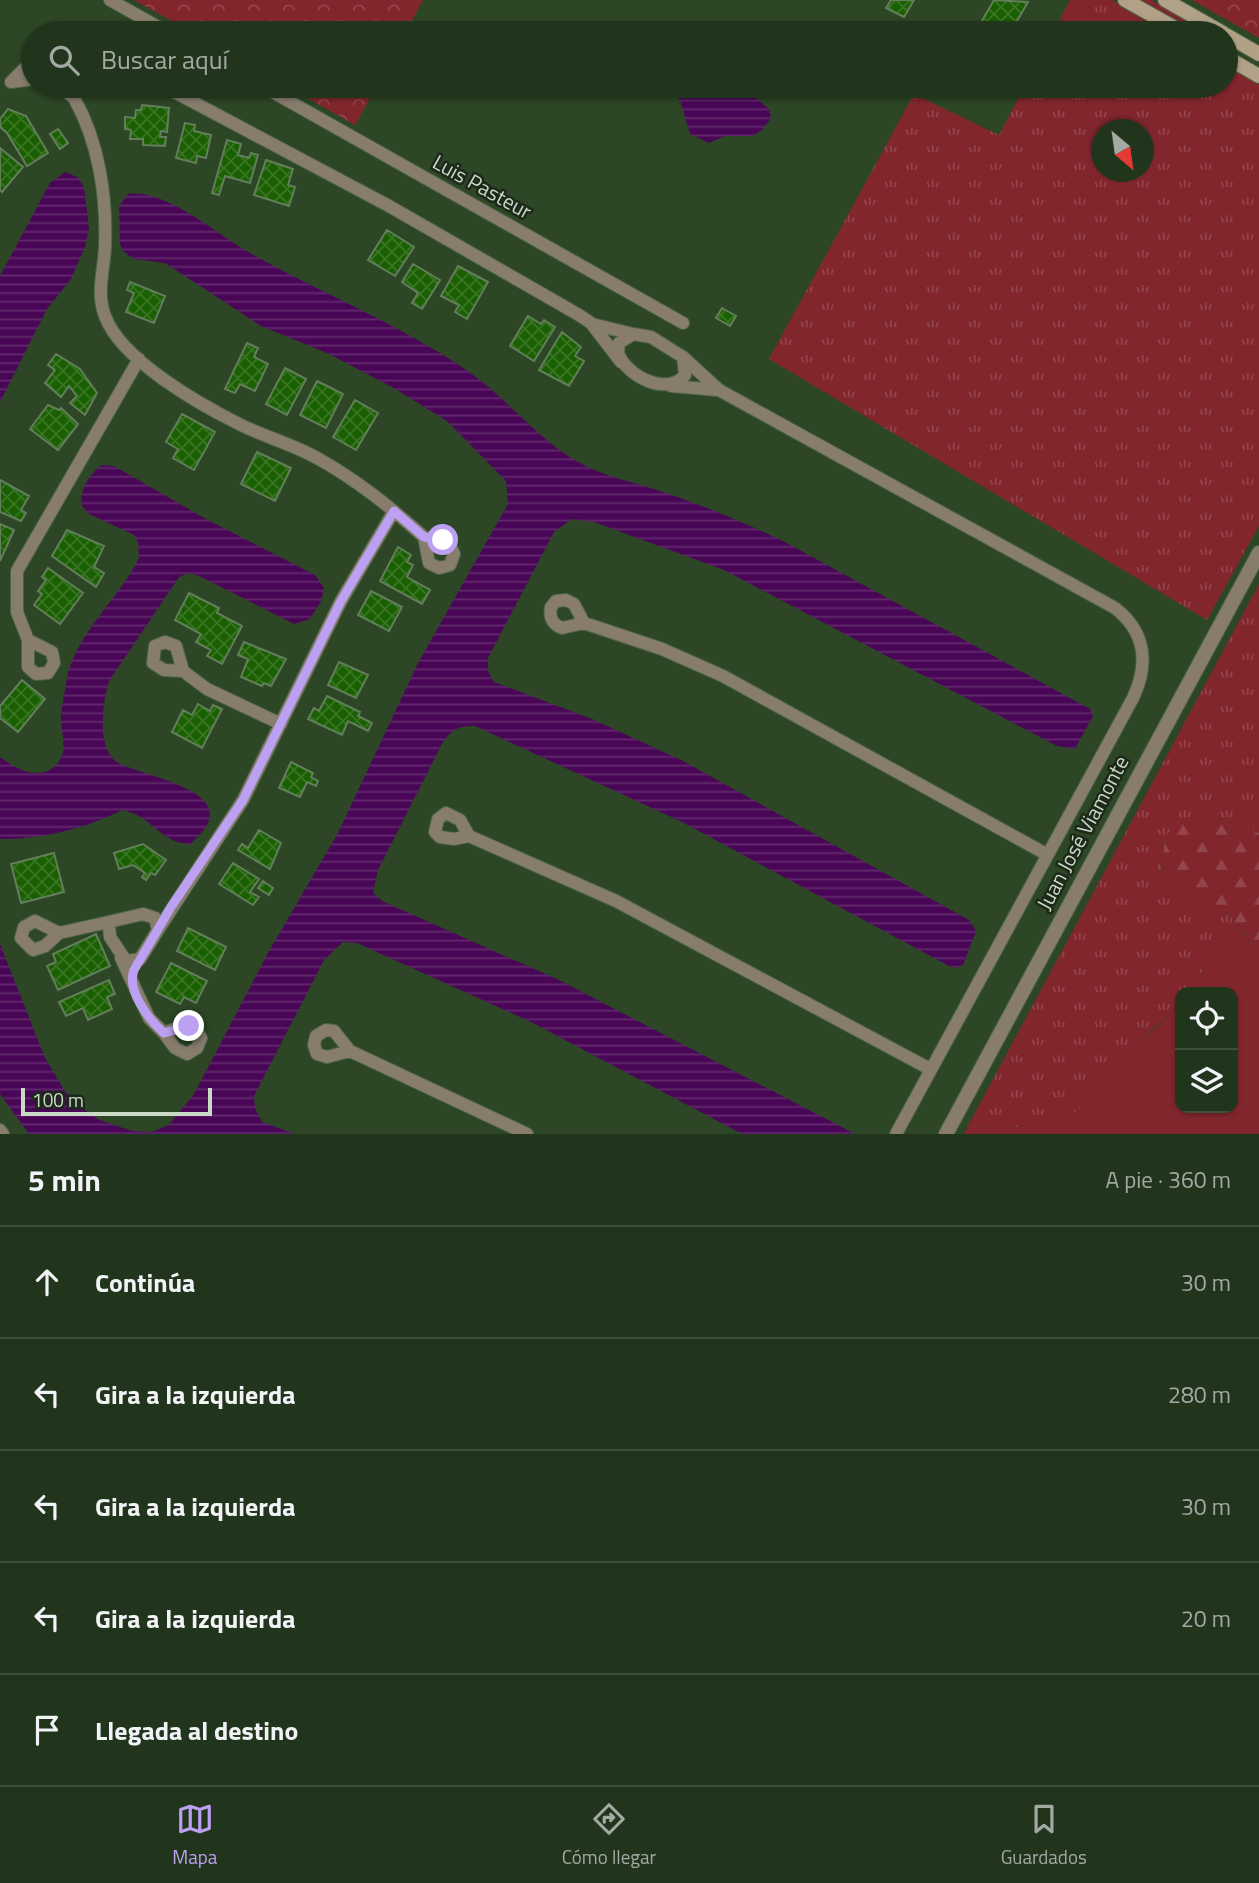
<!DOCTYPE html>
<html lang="es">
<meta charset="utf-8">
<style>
:root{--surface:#21341c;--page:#293c25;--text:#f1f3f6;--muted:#a2aaa3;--line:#3e4f3b;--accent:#bca0f2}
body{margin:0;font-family:"Titillium Web",sans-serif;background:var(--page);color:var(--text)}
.controls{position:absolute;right:21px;bottom:21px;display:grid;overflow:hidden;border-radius:14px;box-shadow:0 2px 5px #0004}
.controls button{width:63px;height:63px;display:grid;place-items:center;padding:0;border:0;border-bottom:2px solid var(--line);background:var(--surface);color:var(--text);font:35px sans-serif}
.compass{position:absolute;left:1091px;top:119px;width:63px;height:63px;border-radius:50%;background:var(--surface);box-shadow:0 2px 5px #0004;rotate:151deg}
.scale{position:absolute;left:21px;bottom:18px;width:191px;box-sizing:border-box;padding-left:7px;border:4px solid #cadac7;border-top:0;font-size:19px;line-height:24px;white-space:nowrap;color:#cadac7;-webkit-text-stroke:5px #1d291a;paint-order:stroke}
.stop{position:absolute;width:21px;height:21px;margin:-16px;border:5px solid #bca0f2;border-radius:50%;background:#fff}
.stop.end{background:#bca0f2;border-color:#fff;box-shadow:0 2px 7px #0008}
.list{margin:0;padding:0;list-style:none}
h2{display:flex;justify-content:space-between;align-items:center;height:91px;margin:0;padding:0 28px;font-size:30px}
h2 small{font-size:23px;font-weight:400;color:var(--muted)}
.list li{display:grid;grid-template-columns:46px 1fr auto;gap:21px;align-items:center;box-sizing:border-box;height:112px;padding:0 28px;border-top:2px solid var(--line)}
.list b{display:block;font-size:26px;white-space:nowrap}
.list em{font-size:23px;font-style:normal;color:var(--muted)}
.icon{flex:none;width:38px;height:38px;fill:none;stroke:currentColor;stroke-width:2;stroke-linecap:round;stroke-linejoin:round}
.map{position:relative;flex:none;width:1259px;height:1134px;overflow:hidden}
.search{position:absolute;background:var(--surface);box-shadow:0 2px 5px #0004;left:21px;right:21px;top:21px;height:77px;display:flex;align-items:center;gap:18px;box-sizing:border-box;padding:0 24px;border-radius:38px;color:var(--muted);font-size:26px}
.sheet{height:651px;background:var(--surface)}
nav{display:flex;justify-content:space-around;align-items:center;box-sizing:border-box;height:98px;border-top:2px solid var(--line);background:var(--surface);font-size:19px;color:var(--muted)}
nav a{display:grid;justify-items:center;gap:4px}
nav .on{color:var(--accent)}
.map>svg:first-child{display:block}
.grass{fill:url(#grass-tufts);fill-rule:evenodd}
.forest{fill:url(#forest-firs)}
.park{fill:url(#park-crowns)}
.garden{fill:#82262e}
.water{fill:url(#water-rules)}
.building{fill:url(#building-cross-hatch);stroke:#627e5b;stroke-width:2}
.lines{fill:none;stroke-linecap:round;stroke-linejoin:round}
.minor-casing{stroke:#4c6446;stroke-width:14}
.tertiary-casing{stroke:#4c6446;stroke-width:16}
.secondary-casing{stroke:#4c6446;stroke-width:16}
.minor{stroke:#887d6d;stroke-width:12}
.tertiary{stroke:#887d6d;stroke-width:14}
.secondary{stroke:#b1a186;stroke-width:14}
.route{stroke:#bca0f2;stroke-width:9}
.labels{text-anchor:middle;stroke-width:5;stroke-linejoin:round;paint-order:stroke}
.street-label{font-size:21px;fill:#cadac7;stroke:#1d291a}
</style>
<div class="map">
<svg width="1259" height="1134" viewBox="0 0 1259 1134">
<defs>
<pattern id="grass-tufts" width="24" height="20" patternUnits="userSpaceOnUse" patternTransform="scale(1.75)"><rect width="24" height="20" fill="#82262e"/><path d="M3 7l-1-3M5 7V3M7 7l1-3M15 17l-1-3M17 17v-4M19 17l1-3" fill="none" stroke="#92454b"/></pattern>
<pattern id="forest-firs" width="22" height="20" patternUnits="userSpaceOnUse" patternTransform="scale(1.75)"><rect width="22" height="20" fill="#82262e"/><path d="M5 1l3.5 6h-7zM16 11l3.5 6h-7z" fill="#92454b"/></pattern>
<pattern id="park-crowns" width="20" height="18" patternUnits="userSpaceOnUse" patternTransform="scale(1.75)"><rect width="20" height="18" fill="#82262e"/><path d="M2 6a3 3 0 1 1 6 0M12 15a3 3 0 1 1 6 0" fill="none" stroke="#92454b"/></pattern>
<pattern id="water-rules" width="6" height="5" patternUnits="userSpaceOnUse" patternTransform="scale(1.75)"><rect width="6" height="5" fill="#490656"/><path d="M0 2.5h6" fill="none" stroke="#622a6d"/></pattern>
<pattern id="building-cross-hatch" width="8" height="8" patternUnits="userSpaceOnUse" patternTransform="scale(1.75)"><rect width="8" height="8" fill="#1a5f01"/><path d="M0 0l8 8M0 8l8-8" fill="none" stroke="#3a7525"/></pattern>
</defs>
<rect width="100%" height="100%" fill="#2c4626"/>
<path class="grass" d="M1070 0H1112L1171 33H1053Z
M1139 0H1151L1209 33H1198Z
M1226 64 1259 82V526L1207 620 769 359 914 94 999 135 1025 86H1226ZM1102 130H1144V172H1102Z
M1259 584V833L1216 817 1165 836 1162 872 1197 904 1229 914 1243 934 1219 949 1188 992H1180L1177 1007C1154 1029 1127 1050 1105 1074 1096 1083 1093 1097 1084 1106 1065 1124 992 1134 969 1124Z"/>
<path class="forest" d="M1216 817 1259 833V955L1229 914 1197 904 1162 873 1165 836 1183 818Z"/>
<path class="park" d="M134 0H423L405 33H193Z
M1192 0H1259V38Z
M286 86H377L355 125Z"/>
<path class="garden" d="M1243 934 1259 955V1134H964L969 1124C994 1134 1060 1124 1082 1107 1091 1100 1095 1085 1103 1076 1124 1048 1159 1031 1180 1002V1108H1233V992H1188L1219 949Z"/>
<path class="water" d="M671 86H762L757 99 769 109 771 118 762 130 752 136H725L709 143 690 134 681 103Z
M65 172 77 177 84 187 89 228 85 247 71 279 47 309 0 402V276L50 183Z
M128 194C167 189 217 235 250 253 322 294 400 324 469 372 508 399 536 438 578 462 604 477 635 482 663 492 705 506 745 523 785 542L1090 709 1093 716 1075 749 1057 746 724 570 594 522 572 519 554 532 488 658V671L494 682 592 719 683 761 969 920 976 931 963 965 956 968 949 966 682 822 475 726C458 726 453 729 443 742L378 870 373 893 382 901 559 980 855 1134H742L531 1022 357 943 343 942 324 960 254 1096 255 1108 262 1122 295 1134H29L0 1094V944L45 1058 69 1098 97 1119 132 1131 152 1132 169 1125 194 1094 269 951 338 833 418 663 508 504 506 481 447 421 392 387 327 353 261 326 165 263 134 259 124 252 120 244 119 206Z
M102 465 114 466 206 519 315 575 324 588 321 601 310 619 294 624 199 576 189 573 179 577 109 681C103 701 97 742 113 759 127 774 225 785 208 823 205 830 196 838 191 844 160 844 152 815 122 810 88 828 39 840 0 839V757C15 768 37 781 54 767 71 752 60 734 61 716 62 703 65 691 67 678 77 632 119 599 139 558L138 542 134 535 89 514 82 506C79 491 90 473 102 465Z"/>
<path class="building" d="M891 0H914L904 17 886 8Z
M994 0 1028 2 1010 33H975Z
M711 24 712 33H676V25Z
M142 105 169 108 167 132 161 131 160 137H166L165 146 143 145V139H130L131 130 125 129V117L135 118 136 110H141Z
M8 109 26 116 48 153 27 166 7 133 0 127V119Z
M185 123 195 125 194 131 211 135 206 158 197 156 196 163 176 158Z
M58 129 68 143 60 149 50 134Z
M227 140 241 144 238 155 249 158 251 153 258 155 250 183 225 176 219 195 212 193Z
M0 148 23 167 2 192 0 190Z
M266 160 293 169 288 185 295 187 289 206 254 195Z
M387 230 414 247 395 276 368 260Z
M413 264 440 280 422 309 412 303 418 293 402 282Z
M458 266 488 282 467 319 455 312 459 305 441 296Z
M130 282 165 296 154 323 126 312 134 293 127 290Z
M722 308 736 316 730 326 716 318Z
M528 316 541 324 544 320 555 327 534 361 510 346Z
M562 332 581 347 575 356 584 361 569 386 539 370Z
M247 343 258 348 254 357 268 364 255 391 240 384 235 393 225 389Z
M56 354 80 369 97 393 85 415 70 403 77 396 69 386 61 397 45 383 55 370 48 365Z
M285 368 306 379 287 415 266 404Z
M317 381 343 394 326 428 300 415Z
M355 400 378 413 356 450 333 437Z
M48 405 59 410 61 408 78 424 58 450 30 429Z
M182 414 215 432 194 470 173 458 178 449 166 442Z
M257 452 291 468 275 501 241 484Z
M0 480 29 496 21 510 26 513 21 521 0 512Z
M0 524 14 530 0 561Z
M67 530 104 546 94 567 104 573 96 587 52 556Z
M398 547 411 555 407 562 413 565 407 577 430 590 422 604 380 581Z
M48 568 83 593 60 624 34 605 42 594 38 591 46 580 42 577Z
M371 591 402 607 389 631 358 615Z
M189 593 219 608 217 613 242 626 222 664 207 656 211 650 196 642 201 634 175 620Z
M244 642 286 659 271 686 264 683 262 686 241 677 248 659 238 655Z
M339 662 368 675 356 698 328 685Z
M22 680 45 699 18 732 0 718V706Z
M327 696 360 712 358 716 372 723 368 731 348 721 342 735 308 719 314 708 319 711Z
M198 704 210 711 213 705 222 709 202 748 172 732 183 710 192 715Z
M291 762 313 773 311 777 318 781 316 786 307 782 300 797 279 788Z
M259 830 281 843 270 869 238 850 242 844 248 848Z
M143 844 166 860 155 875 151 873 146 880 142 877 145 873 133 865 119 869 114 853Z
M54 853 64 892 21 903 11 864Z
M233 863 259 879 250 892 259 897 253 905 219 884Z
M263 881 273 888 269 895 258 888Z
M188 928 226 947 215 970 177 951Z
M96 934 110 966 58 990 47 966 56 962 53 954Z
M171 963 207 981 196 1003 184 997 180 1004 156 992Z
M109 980 115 994 107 997 112 1009 88 1020 83 1008 66 1016 59 1002Z"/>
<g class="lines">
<g class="minor-casing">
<path id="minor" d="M110 0 169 33
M33 60 11 82 33 79
M60 86 74 98V86
M163 86 389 206 579 315 591 323 621 362
M262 86 683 323
M74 98C99 142 107 197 105 247 104 270 96 293 105 316 121 360 199 404 239 424 265 437 292 444 317 458 357 480 390 507 424 537
M592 324 633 334
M633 334 651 337 683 357 685 375C667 397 626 376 618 353L619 343Z
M683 357 719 390 1115 608C1146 632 1149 664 1133 698L896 1134
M671 386 718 390
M424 537 449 543 454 554 450 565 439 568 429 563Z
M566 600 574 604 584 623 562 628C552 624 549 618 551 607L556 601Z
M584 623 662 649 723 676 1046 854
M28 640 17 612V571L139 359
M28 640 52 652 54 663 48 673 36 674 28 667Z
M165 642 176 646 183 671 164 670 153 663 155 646Z
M183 671 207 689 281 724
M446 813 460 820 469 836 454 839 440 837 435 832 438 819Z
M469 836 616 901 930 1069
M143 914 155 918 158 930 140 959 126 961 110 937 109 925 113 921Z
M35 921 59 933 45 946 33 950 21 938 24 927Z
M158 930 243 800 341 601 394 511
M59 933 113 921
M121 958 149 1018 164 1033
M182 1026 195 1027 201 1038 197 1048 187 1054 175 1048 164 1033Z
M326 1030 334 1031 350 1051 327 1057 317 1054 314 1045 316 1036Z
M350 1051 527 1134
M0 1130 3 1134"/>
</g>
<g class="tertiary-casing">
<path id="tertiary" d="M946 1134 1259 553"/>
</g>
<g class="secondary-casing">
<path id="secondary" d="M1125 0 1184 33
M1165 0 1223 33
M1226 35 1259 54
M1226 57 1259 76"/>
</g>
<use href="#minor" class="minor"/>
<use href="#tertiary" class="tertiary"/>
<use href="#secondary" class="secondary"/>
</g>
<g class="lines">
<path class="route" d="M189 1026 164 1033C149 1020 126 990 134 970L171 907 243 800 341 601 394 511 424 537 443 540"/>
</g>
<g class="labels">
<g class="street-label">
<text transform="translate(482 187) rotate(29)" y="7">Luis Pasteur</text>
<text transform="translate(1083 833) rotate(-62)" y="7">Juan José Viamonte</text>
</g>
</g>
</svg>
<div class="controls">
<button><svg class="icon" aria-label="locate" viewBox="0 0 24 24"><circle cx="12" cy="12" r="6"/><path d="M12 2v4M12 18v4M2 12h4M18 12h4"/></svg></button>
<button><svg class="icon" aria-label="layers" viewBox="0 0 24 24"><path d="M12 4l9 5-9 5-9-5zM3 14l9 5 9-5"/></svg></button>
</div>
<svg class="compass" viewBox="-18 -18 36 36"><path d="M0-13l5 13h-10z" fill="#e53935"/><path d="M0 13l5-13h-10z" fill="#a2aaa3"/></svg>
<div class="scale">100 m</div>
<div class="stop" style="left:443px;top:540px"></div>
<div class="stop end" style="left:189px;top:1026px"></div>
<div class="search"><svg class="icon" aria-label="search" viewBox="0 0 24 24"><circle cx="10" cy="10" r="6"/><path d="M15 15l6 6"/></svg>Buscar aquí</div>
</div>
<section class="sheet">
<h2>5 min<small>A pie · 360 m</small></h2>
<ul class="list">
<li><svg class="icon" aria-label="ahead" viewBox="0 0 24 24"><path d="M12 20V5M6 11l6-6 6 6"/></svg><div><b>Continúa</b></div><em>30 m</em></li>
<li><svg class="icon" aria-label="left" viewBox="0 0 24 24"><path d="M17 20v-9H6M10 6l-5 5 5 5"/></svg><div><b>Gira a la izquierda</b></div><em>280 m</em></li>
<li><svg class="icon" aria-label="left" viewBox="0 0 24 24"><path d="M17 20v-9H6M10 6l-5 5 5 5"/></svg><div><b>Gira a la izquierda</b></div><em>30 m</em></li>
<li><svg class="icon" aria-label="left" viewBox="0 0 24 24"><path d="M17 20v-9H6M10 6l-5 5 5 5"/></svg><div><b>Gira a la izquierda</b></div><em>20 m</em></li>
<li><svg class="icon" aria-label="arrive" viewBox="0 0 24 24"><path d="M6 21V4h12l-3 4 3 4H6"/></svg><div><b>Llegada al destino</b></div></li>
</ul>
</section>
<nav>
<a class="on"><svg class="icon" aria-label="map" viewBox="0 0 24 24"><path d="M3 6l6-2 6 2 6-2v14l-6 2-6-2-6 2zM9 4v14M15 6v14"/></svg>Mapa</a>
<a><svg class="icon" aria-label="directions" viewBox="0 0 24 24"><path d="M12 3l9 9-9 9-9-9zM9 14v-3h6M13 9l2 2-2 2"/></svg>Cómo llegar</a>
<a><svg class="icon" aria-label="saved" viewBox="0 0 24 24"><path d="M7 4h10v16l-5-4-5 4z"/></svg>Guardados</a>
</nav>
